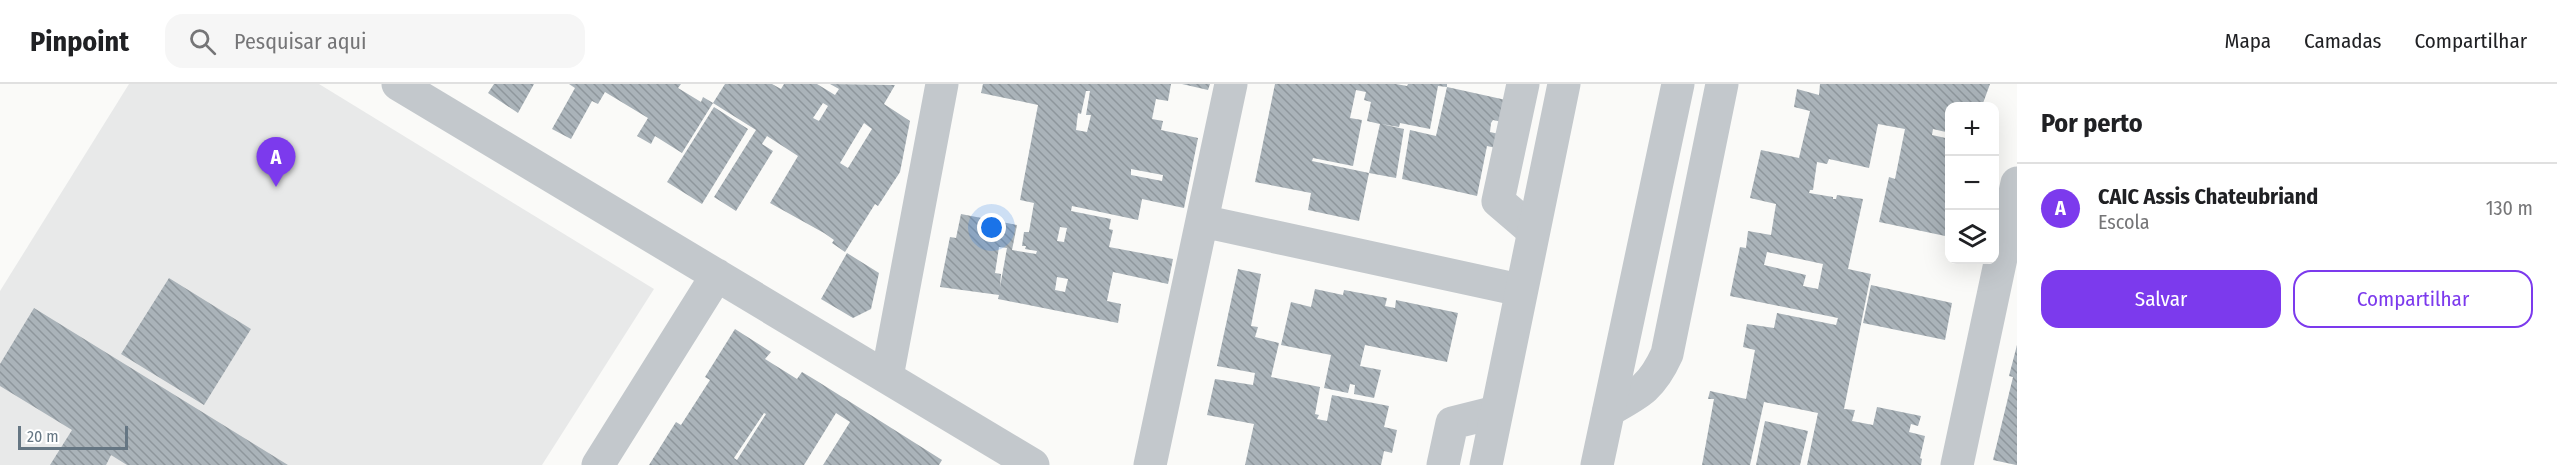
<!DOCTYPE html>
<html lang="pt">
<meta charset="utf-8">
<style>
:root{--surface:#fff;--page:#f6f6f6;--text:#202124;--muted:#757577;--line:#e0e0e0;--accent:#7c3aed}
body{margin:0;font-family:"Fira Sans Condensed",sans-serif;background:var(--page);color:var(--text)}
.controls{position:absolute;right:18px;top:18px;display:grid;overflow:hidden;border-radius:12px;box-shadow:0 6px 24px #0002}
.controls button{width:54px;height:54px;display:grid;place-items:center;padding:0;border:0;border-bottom:2px solid var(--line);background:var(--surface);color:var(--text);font:30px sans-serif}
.scale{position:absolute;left:18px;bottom:15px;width:110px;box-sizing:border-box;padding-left:6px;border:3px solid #657683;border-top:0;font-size:16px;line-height:21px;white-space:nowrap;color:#657683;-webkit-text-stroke:4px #fff;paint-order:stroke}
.you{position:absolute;left:992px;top:144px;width:21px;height:21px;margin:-15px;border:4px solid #fff;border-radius:50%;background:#1a73e8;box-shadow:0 0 0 9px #1a73e833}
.badge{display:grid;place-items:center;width:39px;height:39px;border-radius:50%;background:var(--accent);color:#fff;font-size:20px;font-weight:700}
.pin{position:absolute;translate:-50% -50px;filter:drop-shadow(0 2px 3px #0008)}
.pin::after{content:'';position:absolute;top:32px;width:21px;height:18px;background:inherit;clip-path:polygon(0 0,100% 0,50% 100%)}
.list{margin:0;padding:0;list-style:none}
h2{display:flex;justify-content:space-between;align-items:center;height:78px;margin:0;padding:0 24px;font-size:26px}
h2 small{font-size:20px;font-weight:400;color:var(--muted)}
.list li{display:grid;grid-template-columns:39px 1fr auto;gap:18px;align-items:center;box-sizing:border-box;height:90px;padding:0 24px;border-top:2px solid var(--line)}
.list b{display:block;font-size:22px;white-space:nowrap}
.list p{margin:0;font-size:20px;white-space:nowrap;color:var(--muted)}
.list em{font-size:20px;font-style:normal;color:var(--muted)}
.actions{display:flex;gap:12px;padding:18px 24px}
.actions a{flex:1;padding:14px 0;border:2px solid var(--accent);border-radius:18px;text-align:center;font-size:21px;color:var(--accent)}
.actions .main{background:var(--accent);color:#fff}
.icon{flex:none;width:33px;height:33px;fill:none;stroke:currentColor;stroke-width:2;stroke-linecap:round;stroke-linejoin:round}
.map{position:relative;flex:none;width:2017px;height:381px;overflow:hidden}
header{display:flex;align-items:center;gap:36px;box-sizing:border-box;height:84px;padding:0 30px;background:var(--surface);border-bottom:2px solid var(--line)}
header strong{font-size:28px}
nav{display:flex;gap:33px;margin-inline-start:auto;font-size:21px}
.search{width:420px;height:54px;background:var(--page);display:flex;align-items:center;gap:15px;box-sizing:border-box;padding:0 21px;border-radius:18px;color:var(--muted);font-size:22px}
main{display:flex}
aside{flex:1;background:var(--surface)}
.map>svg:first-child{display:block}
.built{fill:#e8e9e9}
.building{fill:url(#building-back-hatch);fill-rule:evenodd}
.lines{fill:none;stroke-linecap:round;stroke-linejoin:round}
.minor{stroke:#c3c8cc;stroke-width:33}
.tertiary{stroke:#c3c8cc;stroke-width:33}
</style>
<header>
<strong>Pinpoint</strong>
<div class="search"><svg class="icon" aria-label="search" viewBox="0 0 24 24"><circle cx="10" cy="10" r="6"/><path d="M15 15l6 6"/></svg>Pesquisar aqui</div>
<nav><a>Mapa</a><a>Camadas</a><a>Compartilhar</a></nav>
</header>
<main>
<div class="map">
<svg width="2017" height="381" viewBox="0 0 2017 381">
<defs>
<pattern id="building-back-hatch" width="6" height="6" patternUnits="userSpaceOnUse" patternTransform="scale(1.5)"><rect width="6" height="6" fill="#aab3b9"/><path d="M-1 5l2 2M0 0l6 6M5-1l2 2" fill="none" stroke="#8e969c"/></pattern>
</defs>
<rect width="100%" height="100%" fill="#fafaf8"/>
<path class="built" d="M129 0H319L654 205 542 381H0V207Z"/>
<path class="building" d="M494 0H534L518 29 488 9Z
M569 0H681L678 4 701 18 703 13 713 19 682 69 655 52 651 60 637 52 648 34 605 8 598 20 592 17 571 55 552 45 575 4Z
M725 0H772L781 5 784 0H817L835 11 839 5 830 0 895 1 884 20 910 37 900 88 878 122 875 120 845 168 832 159 834 156 824 149 770 119 798 72 767 52 762 60 773 67 736 127 714 113 756 46 713 19ZM823 19 828 22 819 37 813 34ZM864 39 872 45 848 84 840 79Z
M983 0H1171L1168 17 1156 15 1152 35 1163 37 1161 46 1198 54 1184 124 1142 115 1138 136 1072 122 1071 127 1111 135 1109 145 1113 146 1109 163 1173 175 1168 200 1113 188 1107 217 1121 220 1118 239 998 215 999 211 940 203 950 153 956 154 961 130 1017 141 1012 166 1036 170 1037 167 1025 165 1026 162H1022L1024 148H1029L1034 119 1020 116 1038 21 981 9ZM1086 7H1090L1086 31H1091L1087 48 1076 46 1078 29 1081 30ZM1131 85 1163 91 1162 97 1131 91ZM1060 143 1067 144 1064 158 1057 157ZM999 163 1007 164 1000 203 1001 190 995 189ZM1057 193 1068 195 1065 208 1055 206Z
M1182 0H1210L1208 6Z
M1275 0H1396L1407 2 1408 0H1447V3L1506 16 1502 38 1493 36 1491 39 1490 48 1499 50 1496 64 1487 62 1477 112 1402 95 1410 46 1436 52 1447 3 1438 2 1430 45 1400 39 1399 43 1381 40 1404 45 1396 94 1369 89 1359 137 1308 126 1311 109 1255 98ZM1356 6 1366 8 1364 16 1371 18 1367 37 1380 40 1369 89 1312 77 1313 74 1353 82 1362 36 1350 34Z
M1820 0H1990L1982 22H1950V49L1933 45 1932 51 1950 55V153L1879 138 1889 93 1895 95 1905 45 1878 40 1869 84 1829 75 1827 80 1817 78 1813 106H1810L1809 109 1833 113V115H1836L1837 111 1863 115 1848 185 1871 190 1844 325 1855 326 1852 337 1873 341 1877 323 1921 332 1918 342 1911 340 1909 348 1925 352 1920 374 1922 375 1921 381H1807L1818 329 1764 318 1750 381H1702L1714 315H1708L1710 307 1746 315 1755 266 1743 263 1747 240 1774 244 1777 229 1836 241 1838 234 1730 212 1740 163 1746 164 1748 147 1771 151 1776 120 1750 114 1761 66 1799 74 1810 27 1794 23 1797 5 1819 11ZM1767 168 1823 180 1818 205 1803 202 1806 191 1764 181Z
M714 23 748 45 702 120 667 98Z
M847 169 879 189 871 225 853 234 821 215Z
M1238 185 1261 190 1251 242 1258 243 1255 253 1279 259 1271 293 1320 303 1315 330 1319 331 1317 335 1327 337 1332 311 1389 322 1384 343 1397 346 1392 369 1384 367 1381 381H1245L1254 340 1207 331 1215 295 1253 301 1255 289 1217 282Z
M169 194 251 245 204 321 121 270Z
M1871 201 1952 219 1945 256 1863 239Z
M1315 205 1343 211 1344 206 1387 214 1385 222 1395 224 1396 216 1458 229 1447 278 1365 261 1360 282 1381 286 1374 314 1354 310 1355 301 1350 300 1348 309 1324 304 1331 271 1281 261 1291 218 1311 223Z
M34 224 288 381H127L111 371 106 381H50L72 346 0 302V280Z
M735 245 771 268 765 275 797 295 802 288 817 297 942 376 939 381H823L850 338 836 329 804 381H649L676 338 681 341 710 296 705 293ZM764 329 766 330 737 376 734 374Z
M2017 261V381H2016L1993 376 2013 293 2009 292Z
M1765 337 1808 347 1800 381H1756Z"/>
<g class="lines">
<path class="minor" d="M398 0 1033 381
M1523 0 1498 117 1533 147
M1202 137 1520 206
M887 293 942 0
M1609 326C1640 309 1652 303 1667 270L1722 0
M598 381 717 191
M1150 381 1231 0
M1443 381 1452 339 1496 328
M1957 381 2017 99"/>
<path class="tertiary" d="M1486 381 1564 0
M1597 381 1678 0"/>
</g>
</svg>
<div class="controls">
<button>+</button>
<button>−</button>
<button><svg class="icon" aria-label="layers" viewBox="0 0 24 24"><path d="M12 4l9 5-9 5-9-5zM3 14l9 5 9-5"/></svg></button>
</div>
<div class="scale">20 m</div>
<div class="you"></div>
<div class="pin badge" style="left:276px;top:103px">A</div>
</div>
<aside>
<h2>Por perto<small></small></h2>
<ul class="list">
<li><span class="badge">A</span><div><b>CAIC Assis Chateubriand</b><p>Escola</p></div><em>130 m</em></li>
</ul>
<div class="actions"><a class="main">Salvar</a><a>Compartilhar</a></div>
</aside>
</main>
